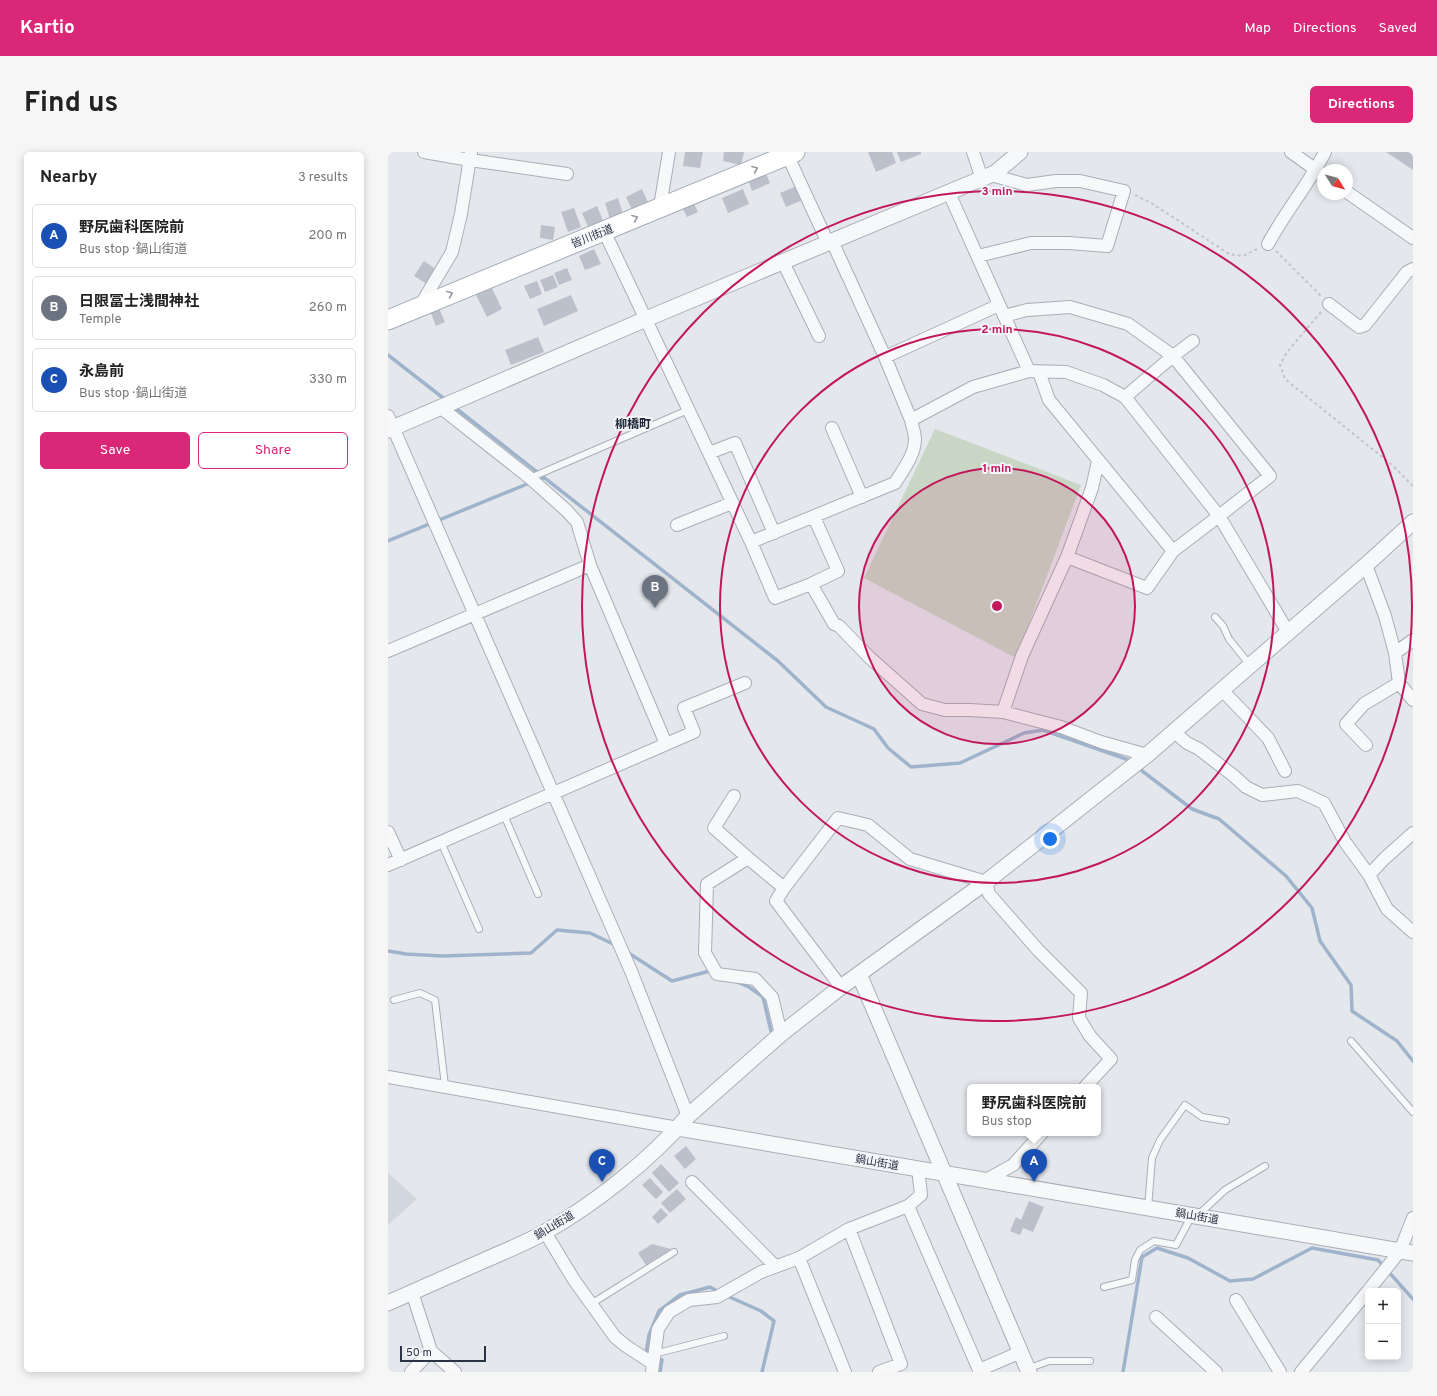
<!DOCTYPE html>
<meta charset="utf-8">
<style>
:root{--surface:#fff;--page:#f6f6f6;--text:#222;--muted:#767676;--line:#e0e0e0;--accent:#db2777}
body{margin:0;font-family:Overpass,"Noto Sans JP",sans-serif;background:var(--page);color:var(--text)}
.controls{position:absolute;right:12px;bottom:12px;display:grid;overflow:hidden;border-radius:6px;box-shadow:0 2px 10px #0003}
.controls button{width:36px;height:36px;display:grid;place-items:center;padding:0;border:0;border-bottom:1px solid var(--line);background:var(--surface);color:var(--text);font:20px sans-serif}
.compass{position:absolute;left:929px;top:12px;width:36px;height:36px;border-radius:50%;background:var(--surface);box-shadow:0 2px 10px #0003;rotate:127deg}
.scale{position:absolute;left:12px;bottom:10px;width:86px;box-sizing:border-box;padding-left:4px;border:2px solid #2b3445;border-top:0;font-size:11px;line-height:14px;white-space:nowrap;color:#2b3445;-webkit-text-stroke:3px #f4f6f9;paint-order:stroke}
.you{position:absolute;left:662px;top:687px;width:14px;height:14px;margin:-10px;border:3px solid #fff;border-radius:50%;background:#1a73e8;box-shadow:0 0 0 6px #1a73e833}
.badge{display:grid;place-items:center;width:26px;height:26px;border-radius:50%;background:var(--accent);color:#fff;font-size:13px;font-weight:700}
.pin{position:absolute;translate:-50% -33px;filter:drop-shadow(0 1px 2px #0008)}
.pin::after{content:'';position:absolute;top:21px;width:14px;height:12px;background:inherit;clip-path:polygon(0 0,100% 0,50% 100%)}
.popup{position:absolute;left:579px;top:932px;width:134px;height:52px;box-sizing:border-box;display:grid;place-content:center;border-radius:6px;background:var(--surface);filter:drop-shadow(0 1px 3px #0005);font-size:13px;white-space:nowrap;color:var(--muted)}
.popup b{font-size:15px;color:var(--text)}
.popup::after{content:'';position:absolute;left:50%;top:100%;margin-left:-8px;border:8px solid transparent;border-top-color:var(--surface)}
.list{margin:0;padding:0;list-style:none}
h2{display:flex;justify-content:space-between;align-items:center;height:52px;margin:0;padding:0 16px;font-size:17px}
h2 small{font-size:13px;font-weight:400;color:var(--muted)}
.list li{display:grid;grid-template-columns:26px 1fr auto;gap:12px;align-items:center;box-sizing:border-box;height:64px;margin:0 8px 8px;padding:0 8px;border:1px solid var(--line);border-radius:6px}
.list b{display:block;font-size:15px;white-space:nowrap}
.list p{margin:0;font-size:13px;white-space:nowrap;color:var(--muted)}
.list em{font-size:13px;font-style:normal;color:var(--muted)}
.actions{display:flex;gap:8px;padding:12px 16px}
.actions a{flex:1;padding:9px 0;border:1px solid var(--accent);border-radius:6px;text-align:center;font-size:14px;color:var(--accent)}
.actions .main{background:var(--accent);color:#fff}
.map{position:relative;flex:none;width:1025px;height:1220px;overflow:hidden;border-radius:6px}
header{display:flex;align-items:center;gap:24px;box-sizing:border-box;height:56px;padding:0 20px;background:var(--accent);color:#fff}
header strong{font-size:19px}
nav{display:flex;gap:22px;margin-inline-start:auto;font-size:14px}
.intro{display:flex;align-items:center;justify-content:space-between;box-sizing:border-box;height:96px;padding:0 24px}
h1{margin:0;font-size:28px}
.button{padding:10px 18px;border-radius:6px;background:var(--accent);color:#fff;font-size:14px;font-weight:700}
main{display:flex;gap:24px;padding:0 24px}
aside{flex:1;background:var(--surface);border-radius:6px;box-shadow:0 2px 10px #0003}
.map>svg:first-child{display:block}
.built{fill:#d2d6de}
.pitch{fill:#c9d6c5}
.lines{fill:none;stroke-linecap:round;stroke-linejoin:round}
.stream{stroke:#9fb4cc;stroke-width:3.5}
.building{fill:#bbc0ca}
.service-casing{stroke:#a9aeb7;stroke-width:8}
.minor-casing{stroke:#a9aeb7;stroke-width:14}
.tertiary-casing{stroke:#a9aeb7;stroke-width:17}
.primary-casing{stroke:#a3abb8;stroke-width:21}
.path{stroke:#c2c5cb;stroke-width:2;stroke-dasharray:3 3;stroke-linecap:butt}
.service{stroke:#f7f8fa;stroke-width:6}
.minor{stroke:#f7f8fa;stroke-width:12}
.tertiary{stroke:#f7f8fa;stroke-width:15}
.primary{stroke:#fff;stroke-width:19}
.oneway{stroke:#959aa2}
.ring{fill:none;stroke:#c2185b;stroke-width:2}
.labels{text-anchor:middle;stroke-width:4;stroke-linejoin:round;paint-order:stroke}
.street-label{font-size:11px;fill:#2b3445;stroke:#f4f6f9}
.neighbourhood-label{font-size:12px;font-weight:bold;fill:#1d2536;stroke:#f4f6f9}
.centre{fill:#c2185b;stroke:#f4f6f9;stroke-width:2}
.ring-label{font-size:12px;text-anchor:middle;font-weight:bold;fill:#c2185b;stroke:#f4f6f9;stroke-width:4;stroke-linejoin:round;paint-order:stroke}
</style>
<header>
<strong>Kartio</strong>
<nav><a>Map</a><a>Directions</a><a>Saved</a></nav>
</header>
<div class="intro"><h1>Find us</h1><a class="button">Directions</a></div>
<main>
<aside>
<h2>Nearby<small>3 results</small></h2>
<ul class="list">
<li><span class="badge" style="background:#1a4fb4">A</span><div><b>野尻歯科医院前</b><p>Bus stop · 鍋山街道</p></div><em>200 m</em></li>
<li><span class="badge" style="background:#6b7280">B</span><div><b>日限冨士浅間神社</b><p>Temple</p></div><em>260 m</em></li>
<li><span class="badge" style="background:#1a4fb4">C</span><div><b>永島前</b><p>Bus stop · 鍋山街道</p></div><em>330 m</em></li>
</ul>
<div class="actions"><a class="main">Save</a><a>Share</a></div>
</aside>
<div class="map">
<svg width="1025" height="1220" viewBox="0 0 1025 1220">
<rect width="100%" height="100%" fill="#e4e7ec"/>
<path class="built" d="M0 1021 29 1047 0 1073Z"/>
<path class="pitch" d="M547 277 693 333 628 506 476 426Z"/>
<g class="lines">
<path class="stream" d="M0 203 59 249
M65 254 390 509 438 555 486 577 500 596 523 615 572 611 636 581 655 578 741 608 744 611
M0 389 156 325
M749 615 804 657 831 667 898 724 924 756 932 789 963 833 964 859 1009 889 1025 909
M0 799 18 802 54 804 143 801 169 778 202 781 227 793
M239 800 284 829 322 819 325 820
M349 830 361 835 375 845 383 879
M337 1143 373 1159 386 1169 374 1220
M259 1202 258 1201 261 1183 271 1159 292 1143 322 1135 331 1140
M268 1206 274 1208 272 1220
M735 1220 754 1105 769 1096 800 1106 842 1129 865 1127 924 1096 990 1108 1025 1147"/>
</g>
<path class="building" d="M297 0H315L312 16 295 14Z
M336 0H356L353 13 335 9Z
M480 0H504L508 11 488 20Z
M509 0H533V2L513 10Z
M998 0H1025V18Z
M376 17 382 31 364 39 359 25Z
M411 33 417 47 398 55 392 41Z
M254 37 262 55 246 62 238 45Z
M355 37 361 52 340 61 334 46Z
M230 46 236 65 223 70 217 51Z
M304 48 310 60 299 65 293 53Z
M209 54 216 71 201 77 194 61Z
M186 56 193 75 180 80 173 60Z
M153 73 167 75 165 88 152 86Z
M206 97 213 112 197 118 191 104Z
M36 109 49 118 39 132 26 124Z
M179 116 184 128 171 133 166 121Z
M165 123 170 135 157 140 152 128Z
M149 129 154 142 142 147 136 134Z
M103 134 114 157 99 165 87 141Z
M183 143 190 159 156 174 149 157Z
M49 152 57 170 48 174 41 156Z
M150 185 156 200 123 213 117 198Z
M298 994 308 1007 297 1017 286 1004Z
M273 1012 291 1031 281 1040 264 1021Z
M262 1026 275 1040 268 1047 254 1033Z
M289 1037 298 1047 282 1061 273 1051Z
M641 1049 656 1055 645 1080 635 1076 632 1083 622 1079 628 1065 633 1068Z
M273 1056 280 1063 270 1072 264 1065Z
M264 1092 283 1097 258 1113 250 1101Z"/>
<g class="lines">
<g class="service-casing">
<path id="service" d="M142 326 300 258
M827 465 835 474 841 487 862 513
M116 663 150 742
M53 690 91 777
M6 848 32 841 47 848 57 934
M963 889 1025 960
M760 1056 764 1006 772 988 797 953 814 965 838 969
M810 1063 837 1038 877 1014
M716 1135 744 1128 747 1108 752 1098 766 1089 788 1093 803 1065
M203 1152 286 1100
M266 1202 336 1184
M639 1217 661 1209H702"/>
</g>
<g class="minor-casing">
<path id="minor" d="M36 0 82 8 179 22
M398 0 440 91
M585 0 594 27
M903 0 935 23
M959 40 1025 86
M561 41 641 219
M272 55 281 0
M216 79 363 390 387 446 423 432 446 472 451 474 481 505 534 552 557 558H582L615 560 673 575 713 590 759 603
M444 89 497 205 523 268 585 235 641 219 678 220 715 233 737 245 831 364 882 324 785 204 740 172 682 155 639 158 616 164
M880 92C897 60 921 32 937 0
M590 104 643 91H681L719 94 736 39 692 29H668L639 33 603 23
M395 110 431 184
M941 152 971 175 977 173 1019 120 1025 117
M32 154 64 100 73 62 83 0
M497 205 611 153
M651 220 661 248 785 399
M737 245 785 204 805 189
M52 255 142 326 178 358 189 370 202 413 278 592
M0 264 243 819 300 964
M444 276 474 345
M321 301 347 291 386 381
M289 373 344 351
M363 390 507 331C515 318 527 303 527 287 527 281 524 274 523 268
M679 405 759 436 785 399 831 364 900 480
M978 413 997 464 1007 501 1011 531 1025 548
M423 432 450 419 426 365
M0 499 202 413
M1007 501 1025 488
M834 538 880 586 897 619
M615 560 634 504 679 405 704 336 710 309
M786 580 799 591 811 597 846 624 858 635 874 643 910 639 936 651 957 690 981 723 999 757 1025 780
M978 593 958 572 976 552 1011 531
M346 644 326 676 360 706
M0 680 13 708
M0 713 306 580 296 556 357 531
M981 723 996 707 1025 681
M396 736 388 749 453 835
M393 882 384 845 367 827 329 822 317 801 319 732 360 706 396 736 450 666 480 673 522 707 598 730 601 742 650 798 693 841 691 866 702 884 723 907 697 935
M0 925 290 976
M598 1028 625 1013 654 981
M304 1030 387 1114
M520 1054 591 1218
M157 1080 186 1128 227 1185 238 1194 264 1211
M411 1106 457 1220
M980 1139 1012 1099 1025 1066
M24 1140 43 1199 67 1220
M848 1148 892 1220
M768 1165 828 1220
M23 1220 43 1199
M264 1220 270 1177 281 1160 301 1148 329 1145 373 1120 411 1106 461 1077
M491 1220 513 1212 461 1077 520 1054 533 1043 530 1016
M591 1220V1218L633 1200
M913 1220 980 1139"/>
</g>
<g class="tertiary-casing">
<path id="tertiary" d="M0 278 258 167 607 21 632 0
M471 822 641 1220
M290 976 1025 1101
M0 1151C32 1137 65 1122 97 1108 117 1099 138 1091 157 1080 208 1051 262 1008 300 964L393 882 453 835 598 730 759 603 978 413 1025 370"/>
</g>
<g class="primary-casing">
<path id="primary" d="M0 168 407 0"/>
</g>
<path class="path" d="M747 43 763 51 794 71 841 102 855 104 869 97
M888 99 933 144
M933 160 899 200 892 213 897 227 1003 312 1025 334"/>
<use href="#service" class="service"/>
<use href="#minor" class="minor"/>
<use href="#tertiary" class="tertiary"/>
<use href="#primary" class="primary"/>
</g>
<defs><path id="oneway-chevron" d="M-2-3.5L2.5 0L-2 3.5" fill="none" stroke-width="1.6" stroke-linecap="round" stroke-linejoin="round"/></defs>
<g class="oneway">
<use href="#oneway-chevron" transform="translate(367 17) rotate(-22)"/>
<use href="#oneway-chevron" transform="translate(247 66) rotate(-23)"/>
<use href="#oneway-chevron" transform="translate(62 142) rotate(-22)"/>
</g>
<circle cx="609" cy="454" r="138" fill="#c2185b" fill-opacity=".12"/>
<g class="ring">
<circle cx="609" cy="454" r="138"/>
<circle cx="609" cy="454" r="277"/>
<circle cx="609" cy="454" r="415"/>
</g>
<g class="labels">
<g class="street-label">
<text transform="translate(204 84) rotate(-22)" y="4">皆川街道</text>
<text transform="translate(489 1010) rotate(10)" y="4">鍋山街道</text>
<text transform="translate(809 1064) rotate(10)" y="4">鍋山街道</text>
<text transform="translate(166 1073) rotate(-31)" y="4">鍋山街道</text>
</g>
<g class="neighbourhood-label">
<text x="245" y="276">柳橋町</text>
</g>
</g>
<circle cx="609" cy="454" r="6" class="centre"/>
<g class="ring-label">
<text x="609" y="43">3 min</text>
<text x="609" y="181">2 min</text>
<text x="609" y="320">1 min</text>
</g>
</svg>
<div class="controls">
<button>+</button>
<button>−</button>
</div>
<svg class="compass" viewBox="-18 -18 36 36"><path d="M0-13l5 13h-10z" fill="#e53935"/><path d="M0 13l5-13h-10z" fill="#767676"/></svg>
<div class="scale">50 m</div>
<div class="you"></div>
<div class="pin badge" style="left:646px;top:1030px;background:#1a4fb4">A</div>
<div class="popup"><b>野尻歯科医院前</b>Bus stop</div>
<div class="pin badge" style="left:267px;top:456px;background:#6b7280">B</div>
<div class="pin badge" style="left:214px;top:1030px;background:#1a4fb4">C</div>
</div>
</main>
